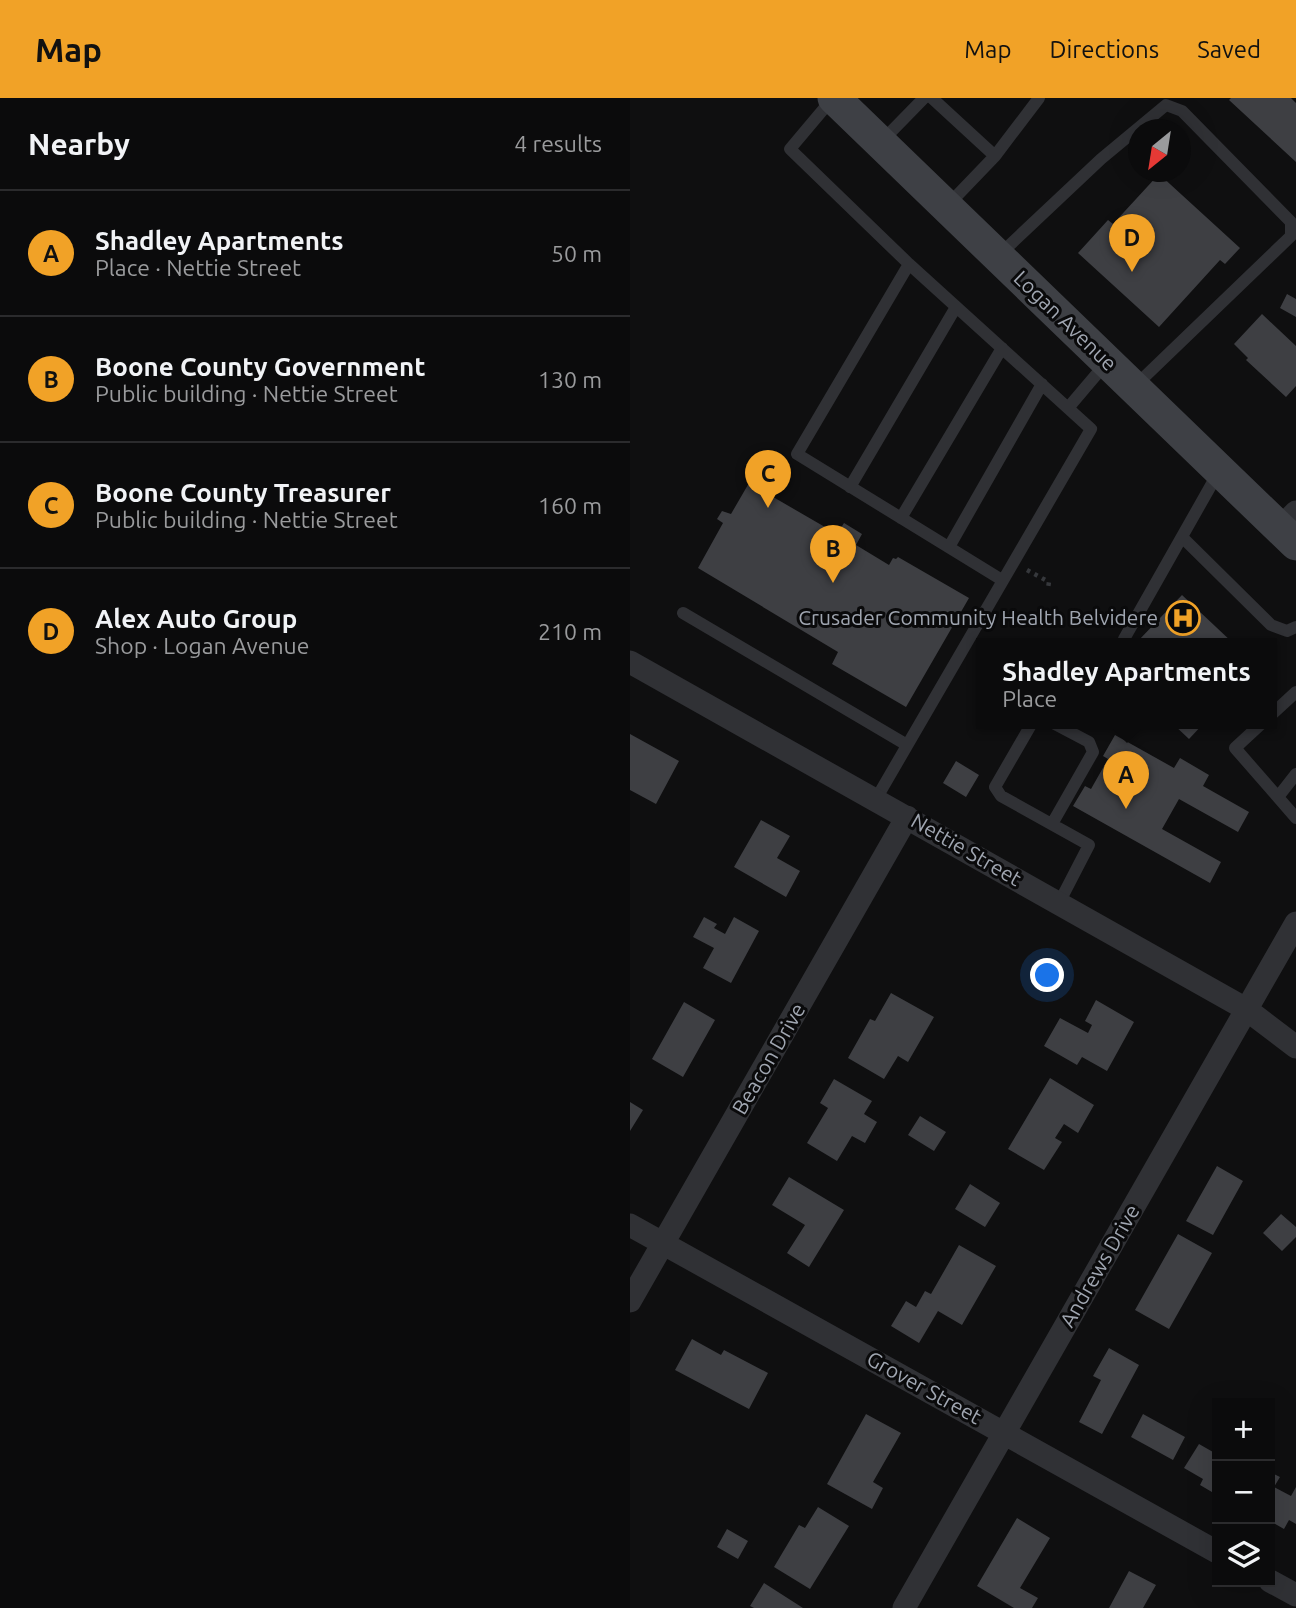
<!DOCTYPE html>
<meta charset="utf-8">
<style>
:root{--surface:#0b0b0c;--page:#141415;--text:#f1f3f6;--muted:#9a9b9d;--line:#2b2b2d;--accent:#f1a227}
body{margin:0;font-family:Ubuntu,sans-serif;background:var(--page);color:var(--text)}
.controls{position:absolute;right:21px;bottom:21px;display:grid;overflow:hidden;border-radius:0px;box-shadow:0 7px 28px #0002}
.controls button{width:63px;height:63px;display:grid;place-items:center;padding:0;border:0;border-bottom:2px solid var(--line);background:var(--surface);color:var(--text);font:35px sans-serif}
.compass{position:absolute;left:498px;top:21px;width:63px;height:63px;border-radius:50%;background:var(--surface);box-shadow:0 7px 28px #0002;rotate:210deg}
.you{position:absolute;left:418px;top:878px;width:24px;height:24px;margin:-18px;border:5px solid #fff;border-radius:50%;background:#1a73e8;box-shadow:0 0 0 10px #1a73e833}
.badge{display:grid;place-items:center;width:46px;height:46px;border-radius:50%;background:var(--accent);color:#111;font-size:23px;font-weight:700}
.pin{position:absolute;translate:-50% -58px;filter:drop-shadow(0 2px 4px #0008)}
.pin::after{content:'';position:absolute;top:37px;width:24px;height:21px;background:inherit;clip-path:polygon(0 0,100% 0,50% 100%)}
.popup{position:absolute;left:346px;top:540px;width:301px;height:91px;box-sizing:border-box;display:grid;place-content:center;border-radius:0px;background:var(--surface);filter:drop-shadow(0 2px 5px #0005);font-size:23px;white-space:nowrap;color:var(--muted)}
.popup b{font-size:26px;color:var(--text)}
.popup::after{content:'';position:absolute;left:50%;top:100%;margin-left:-14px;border:14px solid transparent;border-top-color:var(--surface)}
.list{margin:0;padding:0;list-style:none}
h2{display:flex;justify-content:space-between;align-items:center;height:91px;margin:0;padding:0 28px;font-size:30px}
h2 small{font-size:23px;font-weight:400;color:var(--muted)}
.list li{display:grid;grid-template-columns:46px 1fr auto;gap:21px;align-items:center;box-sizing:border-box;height:126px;padding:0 28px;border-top:2px solid var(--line)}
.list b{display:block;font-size:26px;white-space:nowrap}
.list p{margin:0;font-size:23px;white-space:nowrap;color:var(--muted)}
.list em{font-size:23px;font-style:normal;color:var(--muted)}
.icon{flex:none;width:38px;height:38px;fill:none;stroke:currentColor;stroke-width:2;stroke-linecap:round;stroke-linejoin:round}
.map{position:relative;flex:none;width:666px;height:1510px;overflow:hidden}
header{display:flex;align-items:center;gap:42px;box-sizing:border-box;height:98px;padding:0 35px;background:var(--accent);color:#111}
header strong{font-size:33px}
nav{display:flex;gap:38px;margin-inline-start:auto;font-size:24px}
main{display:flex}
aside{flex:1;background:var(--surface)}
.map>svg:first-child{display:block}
.building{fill:#3e3f43}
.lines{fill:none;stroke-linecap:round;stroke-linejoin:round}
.path{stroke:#36383c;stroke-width:4.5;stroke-dasharray:3.5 5;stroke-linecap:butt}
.service{stroke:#303135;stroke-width:12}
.minor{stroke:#303135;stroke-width:23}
.secondary{stroke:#3e4045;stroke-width:33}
.labels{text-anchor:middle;stroke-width:6;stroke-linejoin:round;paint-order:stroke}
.street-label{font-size:21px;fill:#a0a6b1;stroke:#0a0a0b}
.poi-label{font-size:21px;fill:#a0a6b1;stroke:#0a0a0b;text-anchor:end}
</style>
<header>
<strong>Map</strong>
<nav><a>Map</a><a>Directions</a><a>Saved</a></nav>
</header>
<main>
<aside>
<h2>Nearby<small>4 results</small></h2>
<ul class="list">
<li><span class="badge">A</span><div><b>Shadley Apartments</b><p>Place · Nettie Street</p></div><em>50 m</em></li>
<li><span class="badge">B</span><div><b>Boone County Government</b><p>Public building · Nettie Street</p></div><em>130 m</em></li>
<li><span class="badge">C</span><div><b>Boone County Treasurer</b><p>Public building · Nettie Street</p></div><em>160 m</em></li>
<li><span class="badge">D</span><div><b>Alex Auto Group</b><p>Shop · Logan Avenue</p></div><em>210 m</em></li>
</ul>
</aside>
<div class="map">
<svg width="666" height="1510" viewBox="0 0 666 1510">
<rect width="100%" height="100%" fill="#0f0f10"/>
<path class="building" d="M601 0H661L666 5V64L599 2Z
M529 76 610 150 595 166 590 162 529 229 448 155 478 122 483 126Z
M657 196 666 201V219L650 210Z
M632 216 666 248V288L656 299 616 262 618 260 604 246Z
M119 385 207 436 214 425 232 436 226 447 259 467 263 460 266 461 268 459 339 500 276 609 202 566 208 554 68 470 93 425 87 421 92 413 101 416Z
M552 497 603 545H509L508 543Z
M542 625H574L559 641Z
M0 636 49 663 26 706 0 692Z
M485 637 544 670 550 660 579 677 573 688 619 714 608 734 549 701 532 731 591 764 580 785 443 708 455 688 461 691 478 661 473 658Z
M326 663 349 677 336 699 313 685Z
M131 722 160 738 147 760 170 773 156 799 104 769Z
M74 819 87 826 84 830 95 836 104 819 129 833 101 885 73 870 84 850 63 839Z
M261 895 304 919 278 964 268 958 254 981 218 960 240 921 245 923Z
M466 902 504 924 477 973 452 959 447 967 414 948 430 920 458 935 462 927 455 923Z
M54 904 85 922 53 979 22 961Z
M420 980 464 1007 448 1035 434 1026 425 1040 432 1044 414 1072 378 1051Z
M204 981 242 1003 234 1016 247 1024 235 1045 222 1038 207 1063 177 1045 198 1010 190 1005Z
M0 1004 13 1012 0 1033Z
M290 1018 316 1034 304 1053 278 1037Z
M587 1068 613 1083 583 1137 556 1123Z
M159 1079 214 1112 179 1169 157 1155 175 1127 142 1107Z
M340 1086 370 1105 355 1129 325 1111Z
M651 1116 666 1129V1139L652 1153 633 1135Z
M548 1136 582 1155 539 1231 505 1212Z
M329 1147 366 1168 332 1227 308 1213 289 1245 261 1228 276 1203 286 1209 295 1193 301 1196Z
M62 1241 91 1257 94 1252 138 1275 119 1311 45 1272Z
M479 1250 509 1267 472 1336 449 1324 471 1282 463 1278Z
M236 1316 271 1335 243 1384 253 1390 242 1411 197 1386Z
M513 1316 555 1339 543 1362 501 1339Z
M569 1346 583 1354 587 1347V1397L570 1387 573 1381 554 1370Z
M640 1374 650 1379 644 1389 661 1398 666 1389V1426L659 1422 654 1431 640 1423Z
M188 1409 219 1428 180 1491 144 1469 169 1427 175 1430Z
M387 1420 420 1440 390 1490 408 1500 402 1510H384L347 1488Z
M97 1431 118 1443 108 1461 87 1449Z
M499 1473 526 1487 513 1510H479Z
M134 1485 173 1510H124L120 1508Z"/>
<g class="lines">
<path class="path" d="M397 472 419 484 418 490"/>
<path class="service" d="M203 0 160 51 279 166 461 331 246 701
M302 0 365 58
M251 44 294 0
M317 108 365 58 409 0
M368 158 471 61 536 7 552 13 661 124V138L505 288
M279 166 167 356 372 482
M438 310 477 264
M220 389 326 209
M271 420 372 250
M552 439 641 527 657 533 666 529
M319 449 412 286
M53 515 277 647
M494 541 588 375
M641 617 666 594
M402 625 365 689 371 698 459 747 429 805
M632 625 605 650 666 720
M648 699 666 676
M422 726 463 654 459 644 423 625"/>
<path class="minor" d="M650 430 666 414
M0 564 616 911 666 949
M0 1127 587 1454
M0 1203 277 719
M640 1483 666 1497
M274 1510 666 825"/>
<path class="secondary" d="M204 0 666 446"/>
</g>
<defs>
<g id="hospital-ring" transform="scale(1.75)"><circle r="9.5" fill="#0a0a0b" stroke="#f1a227" stroke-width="1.5"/><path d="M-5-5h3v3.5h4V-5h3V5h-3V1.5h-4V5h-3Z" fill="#f1a227"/></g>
</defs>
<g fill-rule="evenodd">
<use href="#hospital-ring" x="553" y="520"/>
</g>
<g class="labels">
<g class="street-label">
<text transform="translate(435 223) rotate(44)" y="7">Logan Avenue</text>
<text transform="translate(336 752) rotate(30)" y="7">Nettie Street</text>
<text transform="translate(139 961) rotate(-60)" y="7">Beacon Drive</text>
<text transform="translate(470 1168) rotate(-60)" y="7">Andrews Drive</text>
<text transform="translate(294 1290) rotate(29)" y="7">Grover Street</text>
</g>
<g class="poi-label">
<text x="528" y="527">Crusader Community Health Belvidere</text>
</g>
</g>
</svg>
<div class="controls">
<button>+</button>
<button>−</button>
<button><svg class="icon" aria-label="layers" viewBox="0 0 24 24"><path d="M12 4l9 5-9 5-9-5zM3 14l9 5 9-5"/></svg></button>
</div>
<svg class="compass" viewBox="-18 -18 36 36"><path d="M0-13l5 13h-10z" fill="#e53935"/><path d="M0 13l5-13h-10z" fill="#9a9b9d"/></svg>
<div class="you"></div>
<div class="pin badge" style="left:496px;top:711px">A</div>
<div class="popup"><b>Shadley Apartments</b>Place</div>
<div class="pin badge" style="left:203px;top:485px">B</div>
<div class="pin badge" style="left:138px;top:410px">C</div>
<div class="pin badge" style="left:502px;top:174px">D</div>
</div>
</main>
